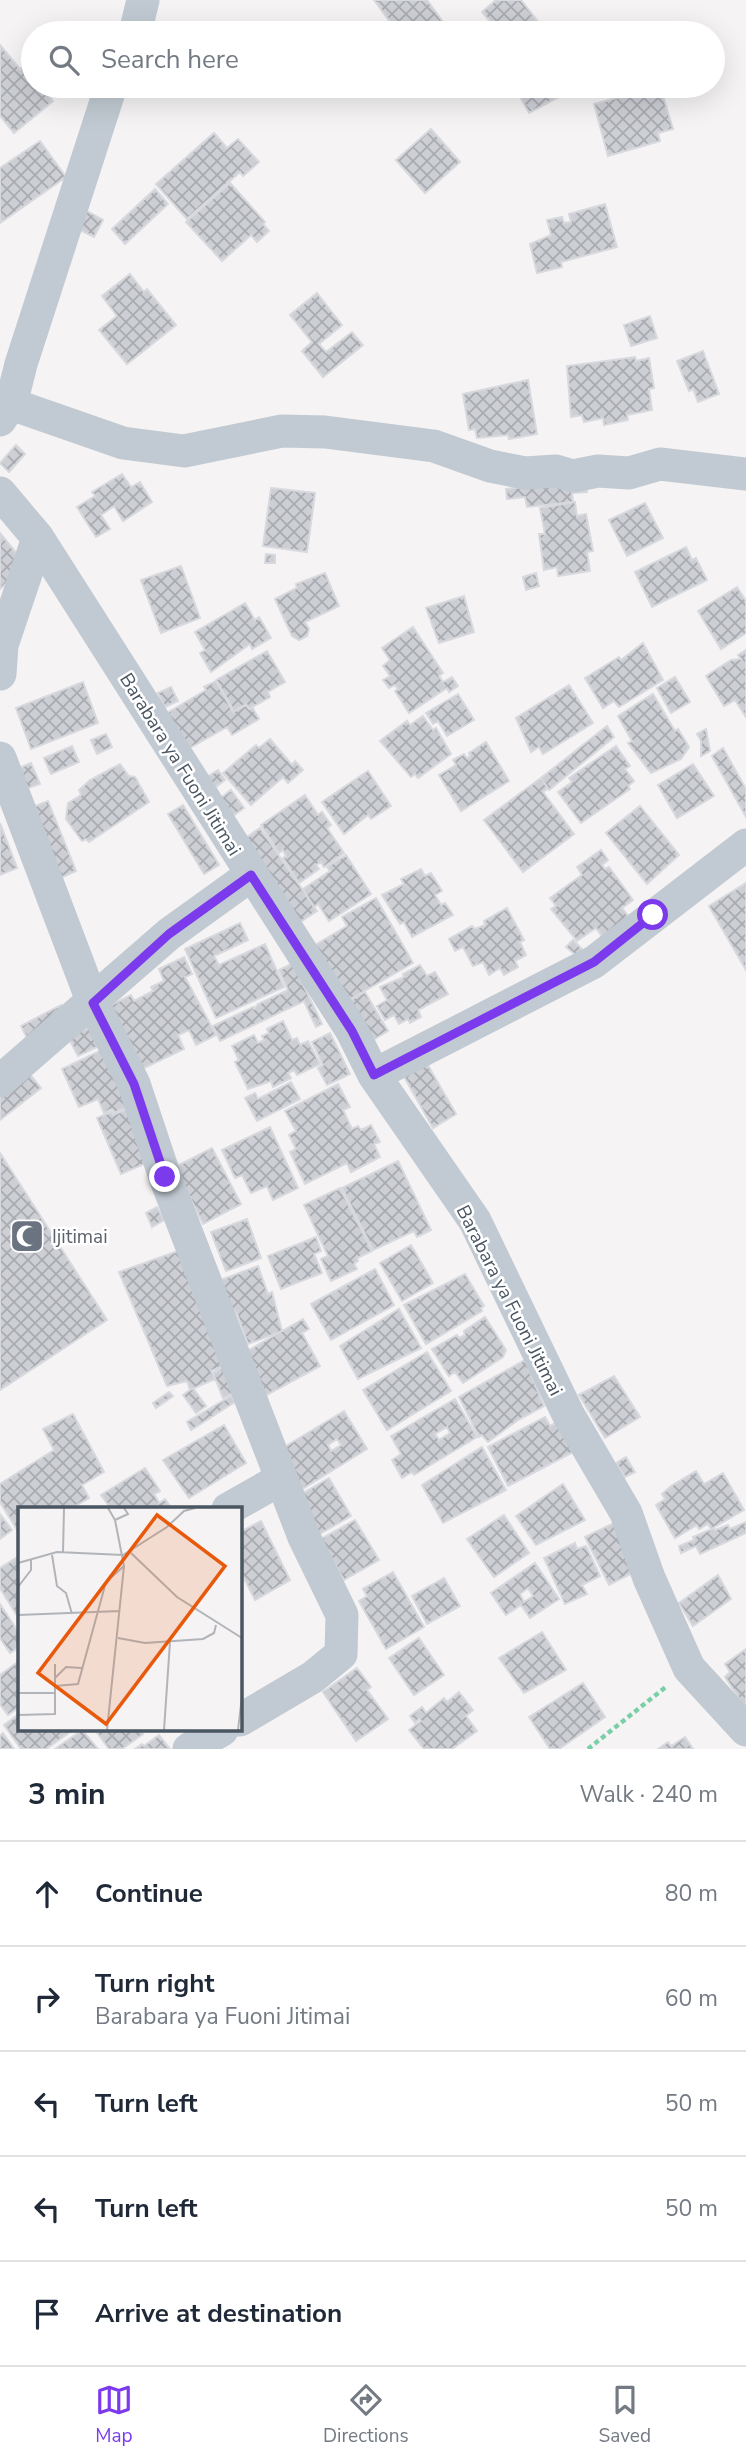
<!DOCTYPE html>
<meta charset="utf-8">
<style>
:root{--surface:#fff;--page:#f6f6f7;--text:#1f2937;--muted:#747a83;--line:#e0e1e3;--accent:#7c3aed}
body{margin:0;font-family:"Nunito Sans",sans-serif;background:var(--page);color:var(--text)}
.stop{position:absolute;width:21px;height:21px;margin:-16px;border:5px solid #7c3aed;border-radius:50%;background:#fff}
.stop.end{background:#7c3aed;border-color:#fff;box-shadow:0 2px 7px #0008}
.list{margin:0;padding:0;list-style:none}
h2{display:flex;justify-content:space-between;align-items:center;height:91px;margin:0;padding:0 28px;font-size:30px}
h2 small{font-size:23px;font-weight:400;color:var(--muted)}
.list li{display:grid;grid-template-columns:46px 1fr auto;gap:21px;align-items:center;box-sizing:border-box;height:105px;padding:0 28px;border-top:2px solid var(--line)}
.list b{display:block;font-size:26px;white-space:nowrap}
.list p{margin:0;font-size:23px;white-space:nowrap;color:var(--muted)}
.list em{font-size:23px;font-style:normal;color:var(--muted)}
.icon{flex:none;width:38px;height:38px;fill:none;stroke:currentColor;stroke-width:2;stroke-linecap:round;stroke-linejoin:round}
.map{position:relative;flex:none;width:746px;height:1749px;overflow:hidden}
.search{position:absolute;background:var(--surface);box-shadow:0 7px 28px #0002;left:21px;right:21px;top:21px;height:77px;display:flex;align-items:center;gap:18px;box-sizing:border-box;padding:0 24px;border-radius:38px;color:var(--muted);font-size:26px}
.sheet{height:616px;background:var(--surface)}
nav{display:flex;justify-content:space-around;align-items:center;box-sizing:border-box;height:98px;border-top:2px solid var(--line);background:var(--surface);font-size:19px;color:var(--muted)}
nav a{display:grid;justify-items:center;gap:4px}
nav .on{color:var(--accent)}
.map>svg:first-child{display:block}
.building{fill:url(#building-cross-hatch);stroke:#d7d9de;stroke-width:2;fill-rule:evenodd}
.lines{fill:none;stroke-linecap:round;stroke-linejoin:round}
.path{stroke:#7ad0a6;stroke-width:4.5;stroke-dasharray:5 3.5;stroke-linecap:butt}
.minor{stroke:#c1cad2;stroke-width:33}
.route{stroke:#7c3aed;stroke-width:9}
.labels{text-anchor:middle;stroke-width:5;stroke-linejoin:round;paint-order:stroke}
.street-label{font-size:19px;fill:#4a5661;stroke:#fff}
.worship-label{font-size:19px;fill:#5b616d;stroke:#fff;text-anchor:start}
.inset-road{fill:none;stroke:#b1b4b9;stroke-width:2}
.view{fill:#e8590c;fill-opacity:0.15;stroke:#e8590c;stroke-width:3.5}
.inset-edge{fill:none;stroke:#4a5661;stroke-width:3.5}
</style>
<div class="map">
<svg width="746" height="1749" viewBox="0 0 746 1749">
<defs>
<pattern id="building-cross-hatch" width="8" height="8" patternUnits="userSpaceOnUse" patternTransform="scale(1.75)"><rect width="8" height="8" fill="#cdcfd5"/><path d="M0 0l8 8M0 8l8-8" fill="none" stroke="#a8abb0"/></pattern>
</defs>
<rect width="100%" height="100%" fill="#f5f3f3"/>
<path class="building" d="M374 0H427L443 22 427 33H398Z
M496 0H521L539 23 528 33H500L482 12Z
M0 45 20 69 27 63 33 70V86H46L43 89 53 101 14 133 0 116Z
M514 86H573L574 89 529 113Z
M660 86 673 129 658 133 660 141 608 156 594 104Z
M431 129 460 162 425 193 396 160Z
M214 133 227 148 238 139 259 162 243 176 240 172 187 219 156 184Z
M40 141 66 177 0 223V168Z
M230 183 265 222 263 224 269 231 257 242 251 235 222 261 186 222Z
M155 189 168 204 125 244 112 229Z
M605 204 617 247 561 262 562 267 537 273 530 244 551 235 547 220 562 217 564 223 571 222 569 214Z
M87 211 103 220 94 237 78 229Z
M130 274 144 292 147 289 176 325 127 364 99 330 117 316 102 296Z
M317 293 342 325 319 344 326 352 352 332 363 345 323 377 302 351 312 342 290 315Z
M650 316 657 338 631 346 624 325Z
M703 351 719 394 698 402 693 389 689 391 677 361Z
M635 357 636 361 649 358 654 388 649 389 652 410 627 415 628 420 604 425 603 418 584 422 582 415 571 417 567 366Z
M528 380 537 434 509 439 508 435 477 438 475 429 469 430 463 394Z
M16 445 25 454 9 472 0 463Z
M122 474 131 487 140 482 152 502 123 521 114 506 101 515 110 529 96 537 77 507 95 496 92 492Z
M586 481 587 492 572 493 573 502 527 507 525 497 507 499 506 489Z
M271 488 315 493 307 552 263 546Z
M575 502 577 516 586 514 593 551 587 552 590 571 558 576 557 567 544 570 539 534H545L540 508Z
M645 503 663 538 627 556 609 520Z
M0 533 26 565 0 589Z
M686 547 692 560 696 558 707 580 652 607 635 572Z
M266 554 275 555V563H265Z
M181 566 200 618 161 633 141 580Z
M325 573 339 606 305 622 309 629 307 636 299 640 292 636 275 599 297 588 296 584Z
M536 573 539 586 526 590 523 577Z
M737 587 746 601V633L721 649 698 611Z
M464 596 474 632 439 643 426 608Z
M245 603 255 620 259 617 271 638 252 649 250 644 211 672 200 653 205 650 195 632Z
M413 627 443 673 439 676 443 682 452 677 458 686 449 692 447 688 409 713 395 691 398 689 395 685 389 688 383 680 390 676 383 666 390 660 382 648Z
M643 643 663 680 619 707 614 701 603 708 585 678 619 657 621 660Z
M746 650V717L735 700 724 706 706 676 731 660 741 659 738 655Z
M267 651 285 682 268 692 270 697 249 709 246 704 234 711 216 680Z
M675 677 690 702 671 713 657 688Z
M216 681 233 712 246 705 249 709 252 707 259 719 232 735 227 727 188 749 167 713 206 690 204 687Z
M83 682 98 723 31 749 16 708Z
M569 685 593 723 543 754 539 747 531 752 516 718Z
M171 687 178 701 165 707 158 693Z
M458 694 474 720 447 736 438 721 433 724 426 713Z
M653 694 675 731 678 729 689 747 681 759 651 773 628 743 632 741 618 716Z
M423 716 433 730 436 728 451 754 418 778 415 774 411 777 380 741 407 721 410 725Z
M607 726 614 737 549 790 541 778Z
M706 729 710 751 701 756V741L697 734Z
M106 734 112 747 97 754 91 740Z
M270 739 292 765 295 761 303 770 288 783 283 777 251 805 223 773 256 745 259 748Z
M486 742 509 781 461 811 439 775 456 765 453 760 464 754 467 758 470 756 469 753Z
M72 746 79 762 51 774 44 758Z
M616 746 630 766 625 769 634 781 628 786 630 789 581 823 558 792 572 782 569 778Z
M723 748 746 789V817L712 756Z
M31 763 40 784 19 791 12 771Z
M120 764 129 776 135 777 149 802 89 842 86 839 82 841 66 819 68 803 81 795 79 790 90 780Z
M693 764 714 796 677 818 658 785Z
M218 770 225 780 213 789 205 778Z
M368 771 391 806 371 819 368 815 344 834 322 802Z
M541 778 548 788 543 792 574 834 523 872 484 820Z
M231 790 244 808 230 818 217 801Z
M305 795 318 815 322 812 331 825 327 828 344 853 324 867 321 862 316 865 319 869 299 883 283 858 286 856 283 850 279 853 261 825Z
M48 801 76 871 58 879 28 809Z
M183 805 219 865 204 874 168 814Z
M640 806 679 855 647 884 606 833Z
M0 823 17 868 0 875Z
M260 828 317 911 299 923 240 842Z
M601 850 608 860 602 865 605 869 609 867 633 900 622 908 633 922 606 942 596 928 577 941 551 909 556 906 550 898 582 875 577 867Z
M346 855 371 894 329 921 318 904 314 907 303 889 330 871 327 867Z
M421 869 425 876 431 873 442 891 435 895 441 905 445 903 453 915 412 937 404 922 400 924 382 895 404 884 401 879Z
M746 883V970L709 906Z
M376 898 413 963 347 1001 315 945 347 926 342 917Z
M507 908 524 940 520 942 526 955 515 961 518 967 504 975 500 968 489 975 483 962 473 966 463 947 455 951 449 939 472 926 475 929 485 925 484 921Z
M240 923 248 940 214 956 219 965 265 944 284 987 216 1018 185 949Z
M573 940 585 952 579 958 566 947Z
M184 957 192 974 185 977 216 1035 196 1045 189 1030 178 1035 184 1049 140 1070 109 1006 131 995 134 1001 153 991 151 987 164 981 159 969Z
M293 963 322 1024 316 1027 304 1001 220 1041 213 1026 253 1007 254 1009 258 1004 288 990 279 970Z
M420 965 427 976 435 972 448 994 418 1010 421 1017 410 1023 408 1019 399 1024 394 1015 385 1020 377 1006 387 1000 380 987 404 977 403 974Z
M365 992 388 1031 373 1040 349 1001Z
M61 1005 67 1016 27 1038 21 1026Z
M283 1021 292 1040 297 1038 300 1045 308 1041 320 1064 297 1075 294 1070 288 1073 291 1078 273 1087 271 1081 248 1089 235 1062 239 1060 232 1046 254 1035 258 1043 264 1040 262 1036 269 1033 267 1029Z
M101 1022 97 1047 78 1056 68 1037Z
M330 1033 350 1074 327 1085 318 1068 323 1065 312 1042Z
M112 1045 135 1103 114 1113 112 1109 104 1113 98 1099 79 1107 62 1069Z
M426 1062 456 1114 433 1128 403 1075Z
M29 1073 41 1088 0 1120V1096Z
M291 1082 300 1099 257 1121 245 1098 255 1093 258 1099Z
M338 1084 350 1107 343 1110 352 1129 358 1126 361 1130 371 1125 380 1142 374 1144 380 1157 351 1172 347 1163 305 1184 290 1152 296 1149 289 1135 296 1131 285 1111Z
M134 1106 156 1159 121 1174 97 1118 111 1112 113 1115Z
M270 1127 298 1188 273 1200 267 1186 251 1193 242 1175 235 1178 222 1150Z
M212 1148 241 1204 203 1224 175 1167Z
M0 1153 107 1320 0 1390Z
M398 1161 431 1230 417 1237 414 1231 373 1250 342 1188Z
M340 1188 372 1251 357 1258 358 1261 354 1264 357 1269 331 1281 321 1259 328 1256 304 1205Z
M157 1207 164 1220 152 1227 146 1213Z
M247 1219 261 1258 226 1271 211 1232Z
M316 1237 321 1251 314 1254 322 1273 281 1289 268 1256Z
M411 1245 433 1283 402 1301 380 1263Z
M178 1251 225 1365 211 1371 215 1379 190 1390 187 1381 167 1386 119 1272Z
M258 1266 268 1294 272 1292 282 1331 248 1344 237 1314 210 1284Z
M375 1269 394 1305 331 1340 311 1304Z
M465 1274 484 1306 481 1308 482 1311 426 1344 404 1305Z
M399 1309 421 1348 358 1379 340 1346Z
M485 1317 506 1350 503 1357 463 1383 455 1372 449 1376 432 1349 457 1335 459 1338 465 1335 464 1331Z
M303 1319 309 1329 302 1333 320 1366 263 1397 237 1357Z
M427 1352 451 1391 387 1430 363 1390Z
M525 1360 544 1406 518 1420 488 1442 482 1435 479 1437 459 1397Z
M224 1367 233 1393 223 1398 213 1373Z
M614 1376 640 1417 605 1438 579 1395Z
M193 1388 206 1406 196 1413 183 1395Z
M169 1392 173 1396 156 1408 153 1403Z
M231 1396 235 1402 191 1430 187 1422Z
M455 1399 477 1437 414 1475 412 1472 402 1478 392 1460 401 1454 391 1436ZM447 1427 450 1433 439 1440 435 1434Z
M344 1411 367 1449 299 1491 276 1452ZM337 1439 341 1445 331 1451 328 1445Z
M73 1414 104 1472 82 1485 89 1498 70 1509H19V1533L0 1502V1484L54 1450 43 1429Z
M545 1417 550 1426 561 1420 577 1450 508 1486 488 1447Z
M224 1425 246 1463 189 1498 163 1460Z
M482 1447 506 1490 443 1523 422 1485Z
M626 1457 635 1472 625 1477 616 1463Z
M145 1468 160 1491 154 1494 159 1503 165 1499 172 1509H111L101 1495Z
M696 1471 704 1484 723 1473 744 1510 711 1529 708 1524 699 1529 697 1525 675 1538 656 1505 665 1499 662 1494 671 1486Z
M329 1478 351 1516 318 1535 296 1497Z
M563 1484 585 1520 536 1545 516 1516Z
M0 1514 12 1530 0 1539Z
M504 1515 529 1553 494 1577 467 1539Z
M355 1520 379 1560 344 1580 321 1539Z
M261 1521 290 1580 255 1600 240 1570V1532Z
M746 1522V1533L700 1554 696 1546 681 1553 679 1546 694 1540 693 1537 714 1528 715 1530 728 1525 730 1529Z
M614 1523 638 1570 609 1585 585 1537Z
M575 1543 577 1549 586 1546 600 1576 582 1585 587 1594 565 1604 544 1558Z
M19 1556V1619L0 1588V1568Z
M535 1563 559 1599 530 1618 521 1605 506 1615 491 1593ZM528 1588 533 1596 524 1602 520 1594Z
M393 1572 424 1627 386 1649 359 1601 367 1596 363 1589Z
M718 1575 731 1599 693 1626 679 1603Z
M444 1578 460 1606 427 1624 412 1596Z
M0 1604 19 1633V1647L10 1653 0 1638Z
M542 1632 566 1670 524 1693 499 1658Z
M419 1638 444 1675 414 1695 389 1658Z
M746 1649V1709L725 1677 730 1672 725 1664Z
M19 1661V1707L8 1715 0 1704V1675Z
M357 1668 371 1687 367 1690 388 1719 356 1741 323 1692Z
M583 1683 605 1717 559 1749H550L529 1717Z
M459 1692 473 1710 466 1716 477 1731 452 1749H424L409 1730 421 1721 419 1719 415 1723 410 1716 422 1707 426 1713 444 1698 447 1702Z
M19 1714V1730H73L46 1749H21L4 1725Z
M82 1730 98 1749H55Z
M95 1730H140L143 1734 122 1749H109Z
M3 1733 14 1749H0V1736Z
M159 1735 170 1749H135L142 1744 144 1746Z
M685 1737 693 1749H658L668 1742 671 1746Z"/>
<g class="lines">
<path class="path" d="M588 1749 667 1686"/>
<path class="minor" d="M135 33 143 0
M11 404 123 443 184 451 282 431 325 432 434 446 490 466 525 473 556 471 573 476 598 471 629 473 660 464 746 474
M0 420 11 404 21 364 111 86
M0 493 38 538 352 1031 374 1075 475 1221 568 1414 626 1513 649 1578 689 1668 746 1730
M0 674 2 645 38 538
M0 758 93 1003 134 1084 165 1177 304 1537 342 1615 341 1654 313 1677 240 1720
M374 1075 594 962 746 845
M0 1081 169 934 251 875
M228 1509 281 1479
M189 1749 222 1730"/>
</g>
<g class="lines">
<path class="route" d="M165 1177 134 1084 93 1003 169 934 251 875 352 1031 374 1075 594 962 653 915"/>
</g>
<defs>
<g id="mosque-square" transform="scale(1.75)"><rect x="-9" y="-9" width="18" height="18" rx="4" fill="#6b7280" stroke="#fff"/><path d="M3.5-4.9A6 6 0 1 0 3.5 4.9A5 5 0 1 1 3.5-4.9Z" fill="#fff"/></g>
</defs>
<g fill-rule="evenodd">
<use href="#mosque-square" x="27" y="1236"/>
</g>
<g class="labels">
<g class="street-label">
<text transform="translate(181 764) rotate(58)" y="7">Barabara ya Fuoni Jitimai</text>
<text transform="translate(510 1300) rotate(63)" y="7">Barabara ya Fuoni Jitimai</text>
</g>
<g class="worship-label">
<text x="52" y="1243">Ijitimai</text>
</g>
</g>
<g transform="translate(18 1507)">
<rect width="224" height="224" fill="#f5f3f3"/>
<path class="inset-road" d="M97 13 110 7 106 1M45 45 46 1M113 46 159 90 224 131M34 48 39 79 48 86 54 107M0 56 39 45 105 48 149 20 166 4 177 1M0 80 13 63V53M0 108 102 104M100 131 127 136 185 132 196 126 198 118M37 171 48 160 64 161M37 179 60 177 88 75 106 59M0 186H37M0 208 37 207V157M89 223 106 59 97 13 90 1M146 223 152 135M220 223 224 189"/>
<path class="view" d="M139 8 207 59 88 217 20 166Z"/>
<rect width="224" height="224" class="inset-edge"/>
</g>
</svg>
<div class="stop" style="left:653px;top:915px"></div>
<div class="stop end" style="left:165px;top:1177px"></div>
<div class="search"><svg class="icon" aria-label="search" viewBox="0 0 24 24"><circle cx="10" cy="10" r="6"/><path d="M15 15l6 6"/></svg>Search here</div>
</div>
<section class="sheet">
<h2>3 min<small>Walk · 240 m</small></h2>
<ul class="list">
<li><svg class="icon" aria-label="ahead" viewBox="0 0 24 24"><path d="M12 20V5M6 11l6-6 6 6"/></svg><div><b>Continue</b></div><em>80 m</em></li>
<li><svg class="icon" aria-label="right" viewBox="0 0 24 24"><path d="M7 20v-9h11M14 6l5 5-5 5"/></svg><div><b>Turn right</b><p>Barabara ya Fuoni Jitimai</p></div><em>60 m</em></li>
<li><svg class="icon" aria-label="left" viewBox="0 0 24 24"><path d="M17 20v-9H6M10 6l-5 5 5 5"/></svg><div><b>Turn left</b></div><em>50 m</em></li>
<li><svg class="icon" aria-label="left" viewBox="0 0 24 24"><path d="M17 20v-9H6M10 6l-5 5 5 5"/></svg><div><b>Turn left</b></div><em>50 m</em></li>
<li><svg class="icon" aria-label="arrive" viewBox="0 0 24 24"><path d="M6 21V4h12l-3 4 3 4H6"/></svg><div><b>Arrive at destination</b></div></li>
</ul>
</section>
<nav>
<a class="on"><svg class="icon" aria-label="map" viewBox="0 0 24 24"><path d="M3 6l6-2 6 2 6-2v14l-6 2-6-2-6 2zM9 4v14M15 6v14"/></svg>Map</a>
<a><svg class="icon" aria-label="directions" viewBox="0 0 24 24"><path d="M12 3l9 9-9 9-9-9zM9 14v-3h6M13 9l2 2-2 2"/></svg>Directions</a>
<a><svg class="icon" aria-label="saved" viewBox="0 0 24 24"><path d="M7 4h10v16l-5-4-5 4z"/></svg>Saved</a>
</nav>
